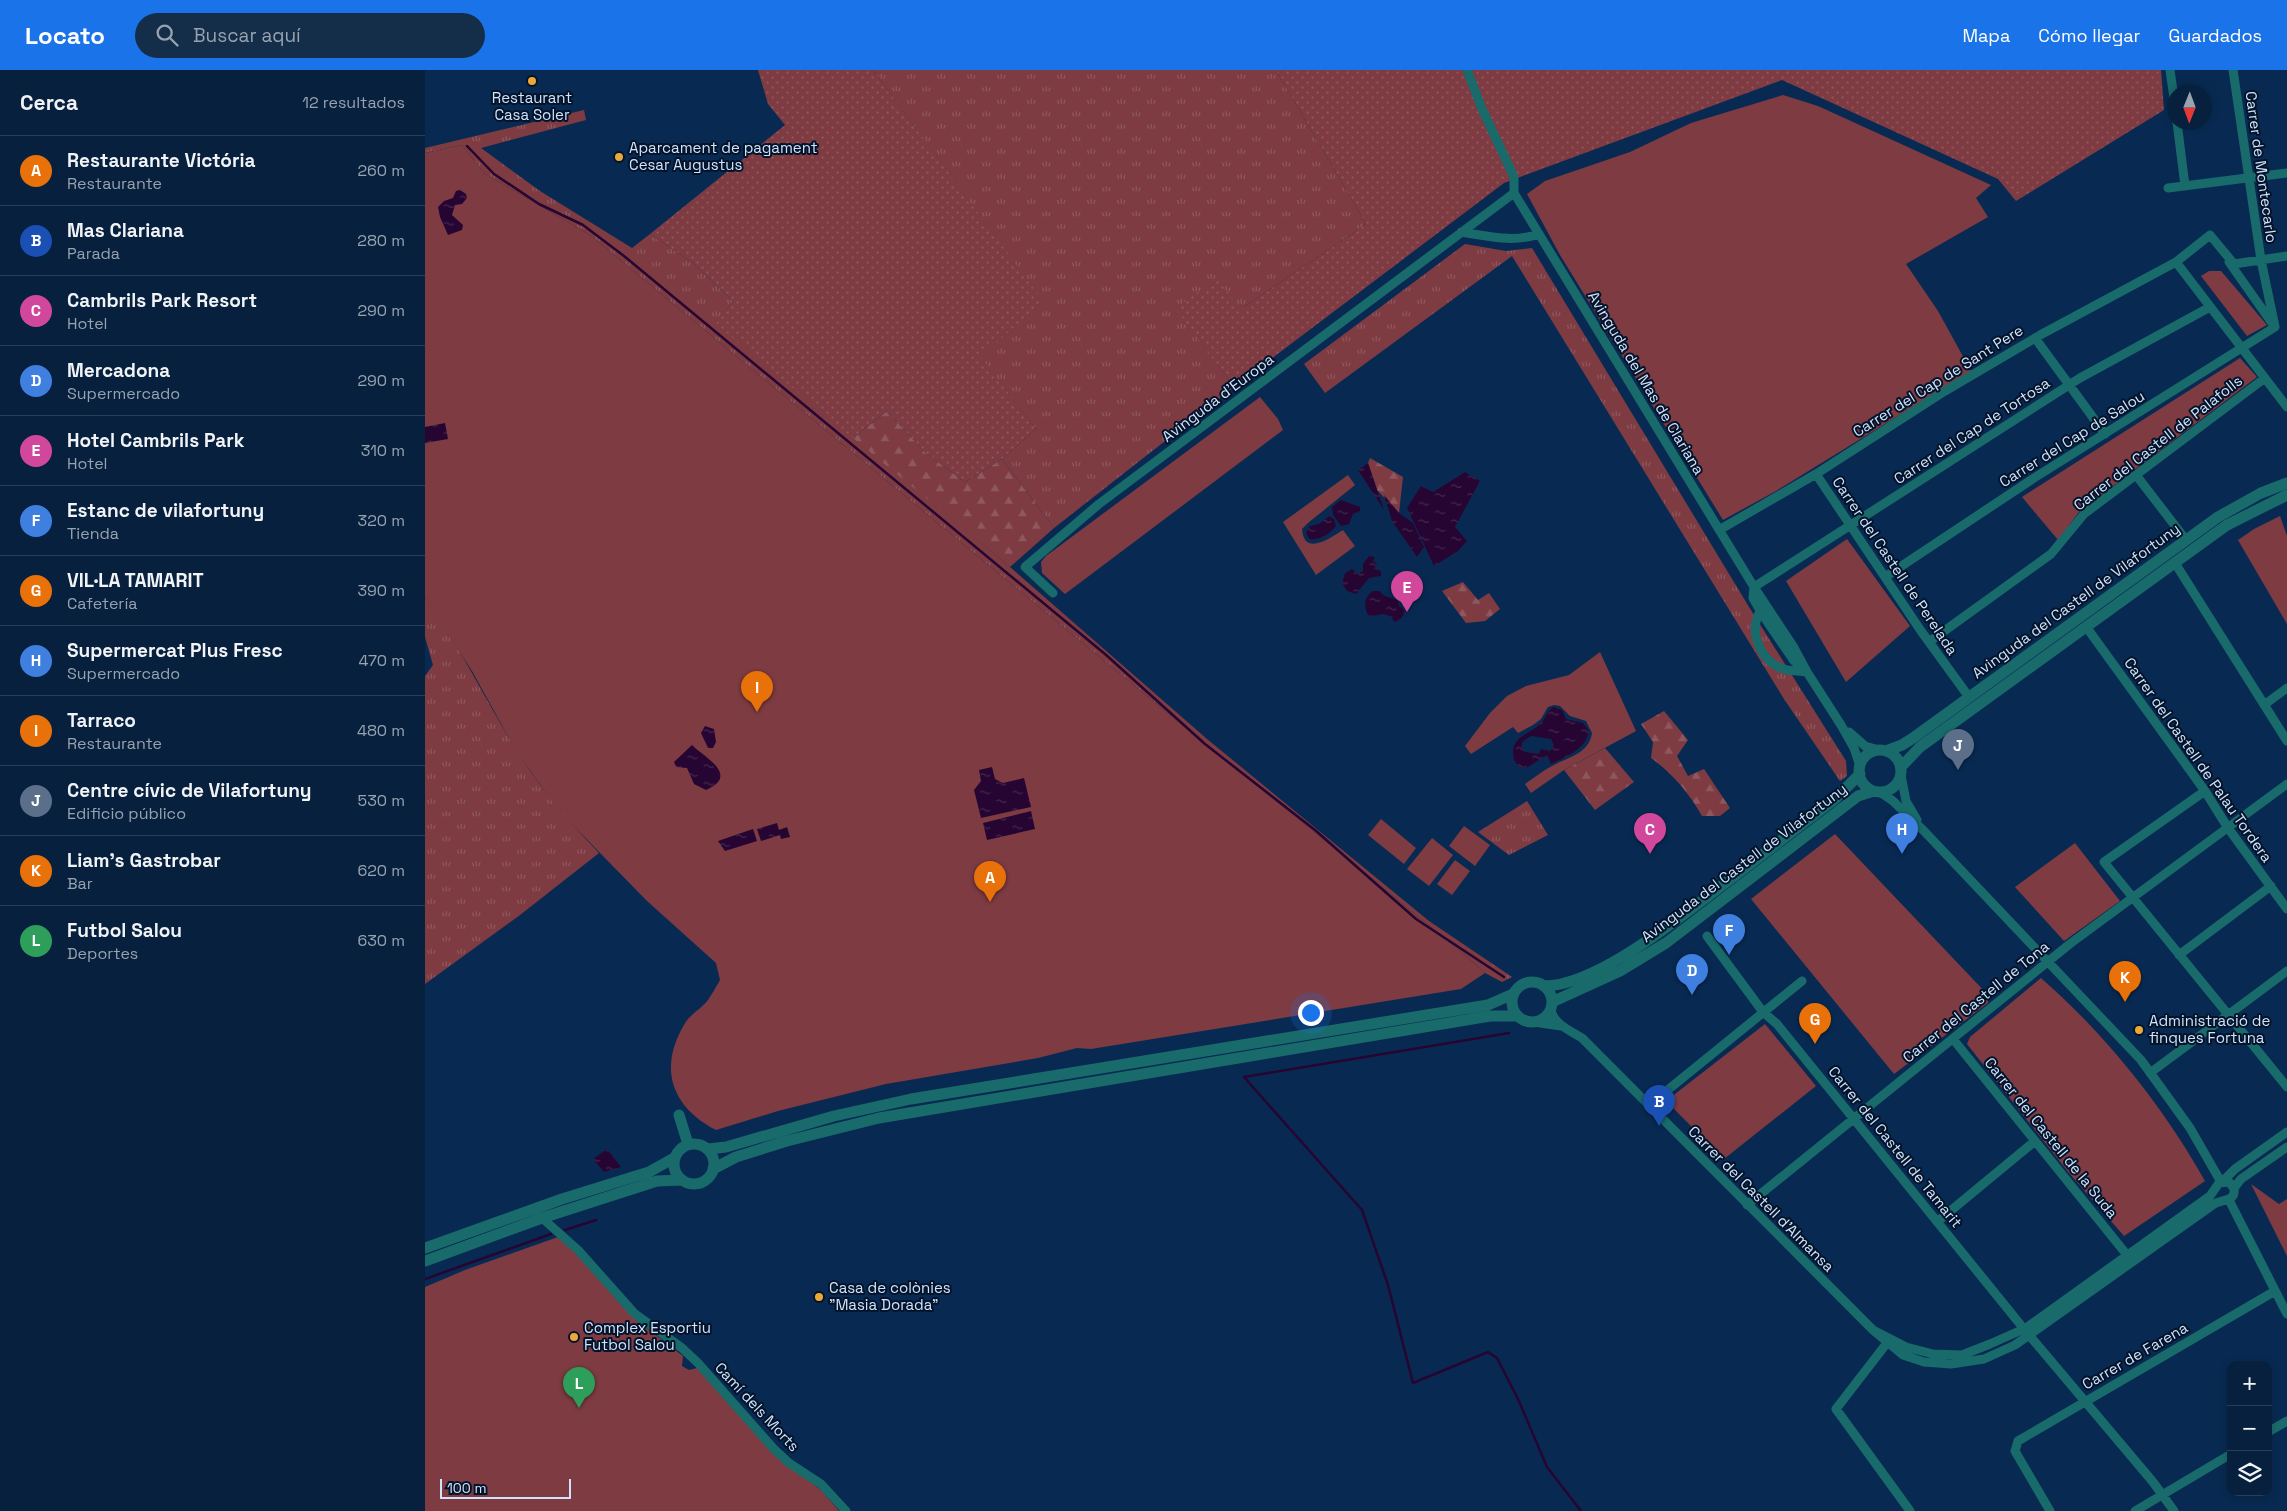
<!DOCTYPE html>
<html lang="es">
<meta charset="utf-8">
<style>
:root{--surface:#06203e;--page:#142d49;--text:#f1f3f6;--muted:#98a3b0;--line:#273e58;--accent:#1a73e8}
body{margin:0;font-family:"Space Grotesk",sans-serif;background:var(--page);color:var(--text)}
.controls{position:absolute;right:15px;bottom:15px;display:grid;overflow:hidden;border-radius:10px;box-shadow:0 2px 8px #0003}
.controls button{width:45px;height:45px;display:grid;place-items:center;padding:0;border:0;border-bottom:1px solid var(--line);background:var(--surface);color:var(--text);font:25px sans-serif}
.compass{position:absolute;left:1742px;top:15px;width:45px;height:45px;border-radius:50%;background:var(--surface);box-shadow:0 2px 8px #0003;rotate:181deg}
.scale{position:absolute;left:15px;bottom:12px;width:131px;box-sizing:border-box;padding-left:5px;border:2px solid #d0e3fd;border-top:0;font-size:14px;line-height:18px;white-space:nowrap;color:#d0e3fd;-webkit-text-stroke:4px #031329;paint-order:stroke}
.you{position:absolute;left:885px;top:942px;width:18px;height:18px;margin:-12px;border:4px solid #fff;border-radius:50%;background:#1a73e8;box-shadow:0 0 0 8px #1a73e833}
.badge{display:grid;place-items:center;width:32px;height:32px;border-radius:50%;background:var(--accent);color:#fff;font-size:16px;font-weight:700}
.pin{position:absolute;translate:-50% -41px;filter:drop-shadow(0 1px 2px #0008)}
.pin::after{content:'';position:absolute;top:26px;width:18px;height:15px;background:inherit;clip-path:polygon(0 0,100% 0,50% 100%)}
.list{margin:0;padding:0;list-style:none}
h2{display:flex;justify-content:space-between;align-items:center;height:65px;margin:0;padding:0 20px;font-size:21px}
h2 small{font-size:16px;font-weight:400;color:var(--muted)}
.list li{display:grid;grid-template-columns:32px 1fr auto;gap:15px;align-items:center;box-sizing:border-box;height:70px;padding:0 20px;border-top:1px solid var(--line)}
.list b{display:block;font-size:19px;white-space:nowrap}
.list p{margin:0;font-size:16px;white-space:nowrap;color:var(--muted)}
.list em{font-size:16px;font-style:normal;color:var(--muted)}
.icon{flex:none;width:28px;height:28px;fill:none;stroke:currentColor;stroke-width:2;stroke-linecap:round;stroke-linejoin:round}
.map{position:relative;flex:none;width:1862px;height:1441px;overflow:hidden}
header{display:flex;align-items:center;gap:30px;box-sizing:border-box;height:70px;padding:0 25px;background:var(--accent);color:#fff}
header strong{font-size:24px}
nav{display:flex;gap:28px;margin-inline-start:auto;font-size:18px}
.search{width:350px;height:45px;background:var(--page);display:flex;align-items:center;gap:12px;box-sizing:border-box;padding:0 18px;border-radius:28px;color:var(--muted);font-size:19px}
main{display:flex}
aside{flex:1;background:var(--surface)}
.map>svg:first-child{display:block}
.grass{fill:url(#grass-tufts)}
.forest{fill:url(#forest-firs)}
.park{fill:#7e3b42}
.garden{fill:url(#garden-dots)}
.water{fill:url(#water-ripples);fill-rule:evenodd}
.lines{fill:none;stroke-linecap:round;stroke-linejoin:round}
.stream{stroke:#260532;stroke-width:2.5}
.minor{stroke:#196b6b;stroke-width:9}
.tertiary{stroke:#196b6b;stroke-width:11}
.poi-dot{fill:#eca93a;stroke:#031329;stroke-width:2}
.labels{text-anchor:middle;stroke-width:4;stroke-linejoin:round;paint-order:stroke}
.poi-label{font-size:15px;fill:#d0e3fd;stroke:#031329;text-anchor:start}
.street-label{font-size:15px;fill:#d0e3fd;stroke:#031329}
</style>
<header>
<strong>Locato</strong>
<div class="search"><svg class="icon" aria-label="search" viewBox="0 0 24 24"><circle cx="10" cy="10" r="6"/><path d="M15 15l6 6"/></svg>Buscar aquí</div>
<nav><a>Mapa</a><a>Cómo llegar</a><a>Guardados</a></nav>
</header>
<main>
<aside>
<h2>Cerca<small>12 resultados</small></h2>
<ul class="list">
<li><span class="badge" style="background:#e8710a">A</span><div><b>Restaurante Victória</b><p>Restaurante</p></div><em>260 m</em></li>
<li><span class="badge" style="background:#1a4fb4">B</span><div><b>Mas Clariana</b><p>Parada</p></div><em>280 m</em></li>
<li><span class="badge" style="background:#d1479c">C</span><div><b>Cambrils Park Resort</b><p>Hotel</p></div><em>290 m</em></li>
<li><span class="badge" style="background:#3f7fe0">D</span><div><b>Mercadona</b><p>Supermercado</p></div><em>290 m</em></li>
<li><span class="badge" style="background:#d1479c">E</span><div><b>Hotel Cambrils Park</b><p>Hotel</p></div><em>310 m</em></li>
<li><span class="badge" style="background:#3f7fe0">F</span><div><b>Estanc de vilafortuny</b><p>Tienda</p></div><em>320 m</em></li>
<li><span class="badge" style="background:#e8710a">G</span><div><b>VIL·LA TAMARIT</b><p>Cafetería</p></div><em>390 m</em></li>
<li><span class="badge" style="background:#3f7fe0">H</span><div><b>Supermercat Plus Fresc</b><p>Supermercado</p></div><em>470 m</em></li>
<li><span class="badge" style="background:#e8710a">I</span><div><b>Tarraco</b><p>Restaurante</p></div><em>480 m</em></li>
<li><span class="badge" style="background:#5c6f8a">J</span><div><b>Centre cívic de Vilafortuny</b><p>Edificio público</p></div><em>530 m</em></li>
<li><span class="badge" style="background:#e8710a">K</span><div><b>Liam's Gastrobar</b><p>Bar</p></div><em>620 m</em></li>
<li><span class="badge" style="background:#2e9e5b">L</span><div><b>Futbol Salou</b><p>Deportes</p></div><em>630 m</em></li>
</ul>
</aside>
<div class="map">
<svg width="1862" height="1441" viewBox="0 0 1862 1441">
<defs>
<pattern id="grass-tufts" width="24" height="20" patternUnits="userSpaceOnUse" patternTransform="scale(1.25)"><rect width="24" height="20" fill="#7e3b42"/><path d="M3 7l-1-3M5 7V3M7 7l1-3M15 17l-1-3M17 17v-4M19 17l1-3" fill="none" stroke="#8f575e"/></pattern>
<pattern id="forest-firs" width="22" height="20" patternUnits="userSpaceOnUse" patternTransform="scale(1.25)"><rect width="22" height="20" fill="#7e3b42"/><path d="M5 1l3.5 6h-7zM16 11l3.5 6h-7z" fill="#8f575e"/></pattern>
<pattern id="garden-dots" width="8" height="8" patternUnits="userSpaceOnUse" patternTransform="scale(1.25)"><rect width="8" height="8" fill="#7e3b42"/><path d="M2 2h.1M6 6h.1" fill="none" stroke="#8f575e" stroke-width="1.8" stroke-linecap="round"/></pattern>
<pattern id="water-ripples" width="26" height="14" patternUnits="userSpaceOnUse" patternTransform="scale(1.25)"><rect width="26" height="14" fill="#260532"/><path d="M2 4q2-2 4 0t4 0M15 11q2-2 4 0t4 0" fill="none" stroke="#442951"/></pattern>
</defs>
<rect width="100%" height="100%" fill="#082a52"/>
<path class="grass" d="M448 0H851L941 154 816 239 751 238 809 317 629 458 577 389 611 359 555 287 617 231Z
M159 40 161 50 56 78 115 121 207 178 225 164 268 193 308 231 292 254 585 497 782 669 1004 851 1087 907 1077 912 1060 903 1033 879 690 600 165 165 59 103 37 75 0 83V78Z
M1040 174 1081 181 1107 178 1324 537 1421 691 1422 706 1415 711 1359 629 1087 186 900 323 879 294Z
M0 528C35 575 59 629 91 679 115 718 142 750 174 783L95 845 0 914V606L8 595 0 567Z
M1102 731 1123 765 1084 785 1053 762Z"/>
<path class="forest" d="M462 341 501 383 540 412 577 389 629 458 585 497 428 368Z
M945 388 978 407 974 443 952 420 943 393Z
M1038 512 1053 530 1064 523 1075 539 1060 551 1041 553 1017 521Z
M1239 641 1263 670 1252 686 1263 706 1279 699 1305 738 1295 746H1277C1264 723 1248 704 1226 688L1228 672 1216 654Z
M1180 678 1209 712 1170 740 1139 700Z"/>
<path class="park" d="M1358 25 1393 36 1566 115 1551 128 1563 147 1481 194 1513 241 1546 301 1351 421 1298 450 1135 185 1102 124 1120 111 1205 82 1266 53Z
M37 75 59 103 165 165 690 600 1033 879 1060 903 1036 919 666 979 652 978 613 988 461 1014 353 1041 291 1060C247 1037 233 999 259 955 264 945 276 939 283 930 287 924 291 917 295 910L291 893 222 831 133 740 90 679 47 601 0 528V83Z
M1784 201H1796L1842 255 1822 266 1776 206Z
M1815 288 1832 307 1654 442 1633 470 1597 427Z
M835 327 853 349 858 360 640 524 617 503 616 492 621 486Z
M923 405 930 415 883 453 877 459C879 487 905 468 918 460L930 476 891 505 858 452Z
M1855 446 1862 466V554L1813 470 1829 459Z
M1422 469 1485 556 1421 612 1361 511Z
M1175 582 1211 661 1139 700 1106 723 1100 714C1109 708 1117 701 1127 696 1143 687 1164 684 1167 663L1161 651 1145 646 1135 636 1129 635 1123 637 1116 649 1108 655 1093 663 1088 657 1046 684 1040 676 1065 643 1082 626 1101 616 1144 605Z
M956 749 991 778 979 794 943 765Z
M1039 756 1065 775 1050 796 1024 776Z
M1410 764 1563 925V933L1469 1004 1326 829Z
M1007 768 1028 785 1004 816 982 799Z
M1650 773 1695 831 1639 871 1590 817Z
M1030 790 1045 801 1027 825 1012 814Z
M1616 908C1681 965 1738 1036 1780 1111L1699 1166 1644 1103 1542 974 1545 967Z
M1340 954 1391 1016 1299 1089 1241 1031Z
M1826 1114 1854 1134 1862 1129V1186Z
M133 1167 152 1181 211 1250 258 1286 257 1296 264 1300 272 1298 342 1376 397 1421 414 1441H0V1217L40 1200Z"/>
<path class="garden" d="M333 0H448L618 231 556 287 611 359 577 389 540 412 501 383 462 341 428 368 291 254 308 231 268 193 225 164 360 55 343 34Z
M851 0H1736L1739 40 1591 131 1573 109 1357 10 1079 113 809 317 750 238 792 209 816 239 941 154Z"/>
<path class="water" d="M35 120 41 124 42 128 37 134 30 135 27 145 38 155 37 160 23 165 15 147 13 137 19 131 28 128 31 121Z
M20 353 23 369 0 373V357Z
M943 393 959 440 933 400Z
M1040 402 1055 411 1030 457 1042 471 1033 481 1009 496 982 438 996 416 1008 422Z
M959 425 974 443 988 453 999 477 992 487 967 451Z
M916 430 935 437V441L928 444 924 454 916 456 908 445 907 437Z
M904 446 909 449 911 456C904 465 895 470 884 469L881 463 885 456 894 454Z
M944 486 950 487 948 491 952 494 949 499 956 501V506L944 508 931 524 922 521 917 513 920 503 927 499 933 504 938 501V494Z
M948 521H954L960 526 972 530 974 536 979 540 978 547 970 552 967 549 968 547 958 544 948 546 943 545C938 536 940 526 948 521Z
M1128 637 1137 640 1141 649 1158 653 1164 661C1161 679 1141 687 1126 694L1122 685 1103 697H1095C1091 694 1088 690 1088 684 1087 666 1106 664 1116 653 1121 648 1122 641 1128 637ZM1106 666 1126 669 1129 676 1125 681 1116 679 1114 684 1100 682 1096 676 1098 671Z
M280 656 289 659 291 672 288 678H283L276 663Z
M267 675C280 688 315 705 281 720L269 714 262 698 251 697 249 692Z
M567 697 570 709 578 713 599 708 606 737 556 748 549 720 556 711 554 700Z
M606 741 610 759 562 770 558 753Z
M352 753 354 760 362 757 365 767 356 769 355 765 336 771 332 759Z
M328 759 332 771 300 781 293 771Z
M182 1079 196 1097 179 1102 168 1089Z"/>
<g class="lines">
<path class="stream" d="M42 76 69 104 114 134 158 155 199 186 680 584 780 674 890 760 991 849 1079 907
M1084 963 819 1007 937 1140 963 1215 988 1313 1063 1282 1072 1288 1093 1329 1122 1397 1156 1441
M140 1160 171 1150
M0 1209 126 1164"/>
<path class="minor" d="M1042 0 1057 39 1089 107V123
M1745 0 1750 35
M1808 0 1836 190 1850 257
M1752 52 1760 116
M1743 118 1862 103
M1089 123 1329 517 1368 576 1382 602 1416 655 1429 678 1435 696
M1036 162C1064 166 1087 173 1114 164
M1751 192 1862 337
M1804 192 1847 253
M1610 268 1680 364
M1391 404 1496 561 1544 627
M1711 405 1761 470
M1294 460 1391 404 1520 321 1617 264 1751 192 1785 165 1809 194 1862 186
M1750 493 1862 671
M1460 507 1609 408 1850 257
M1329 517 1655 308 1785 237
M1329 517 1328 528 1337 544 1369 591 1378 598
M628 523 600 497 674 434 1089 123
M1346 550 1342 543 1333 545C1324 567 1339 595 1362 600 1369 601 1376 601 1382 602
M1662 558 1780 721 1803 758 1862 839
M1504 572 1626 484 1659 444 1840 308
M1839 635 1862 618
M1424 662 1440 676 1454 680
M1476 705 1481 731 1492 750
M1780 721 1679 792 1862 1017
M1455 722 1468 731 1499 761 1716 990 1765 1058 1796 1112
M1282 866 1338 942 1352 954 1599 1259
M1754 885 1846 816
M1126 939C1127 953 1146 961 1157 968L1448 1260 1478 1285 1499 1292 1526 1294 1559 1289 1590 1275 1789 1134C1798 1129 1811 1132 1809 1118L1804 1112 1794 1113 1785 1126 1601 1258 1565 1274 1537 1285 1508 1284 1481 1277 1448 1260
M1109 952 1136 956
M1528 969 1702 1185
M1725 1003 1862 901
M1223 1036 1377 911
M1798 1111 1810 1099 1862 1062
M1809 1118 1816 1109 1862 1077
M1804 1130 1862 1244
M1322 1135 1646 873 1862 714
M117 1148 153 1180 210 1244 257 1278 273 1293 349 1379 364 1393 396 1414 421 1441
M1512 1152 1610 1071
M1604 1265 1728 1412 1749 1441
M1465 1269 1411 1339 1485 1441
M1843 1362 1862 1351
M1625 1441 1590 1381 1593 1371 1850 1221
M1710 1441 1806 1384"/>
<path class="tertiary" d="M1434 701a21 21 0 1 1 42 0a21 21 0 1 1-42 0Z
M1461 681 1477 675 1488 668 1793 447 1836 423 1862 413
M1476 697 1495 677 1802 455 1862 425
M1087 932a20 20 0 1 1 40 0a20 20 0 1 1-40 0Z
M1119 916C1173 916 1260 843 1303 811 1338 784 1374 757 1409 730L1435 704
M1127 932 1195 901 1241 873 1433 726 1449 721
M254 1045 263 1074
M249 1094a20 20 0 1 1 40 0a20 20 0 1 1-40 0Z
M283 1079 301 1077 409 1046 486 1029 1063 935 1088 924
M288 1099 311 1087 362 1071 454 1048 1065 946H1093
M0 1178 137 1129 224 1102 249 1088
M0 1191 117 1148 232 1111 257 1110"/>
</g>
<g class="poi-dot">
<circle cx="107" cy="11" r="5"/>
<circle cx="194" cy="87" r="5"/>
<circle cx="1714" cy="960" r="5"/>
<circle cx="394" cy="1227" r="5"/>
<circle cx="149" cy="1267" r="5"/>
</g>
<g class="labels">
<g class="poi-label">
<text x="107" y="33" text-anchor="middle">Restaurant<tspan x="107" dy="17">Casa Soler</tspan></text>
<text x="204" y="83">Aparcament de pagament<tspan x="204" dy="17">Cesar Augustus</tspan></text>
<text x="1724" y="956">Administració de<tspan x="1724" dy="17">finques Fortuna</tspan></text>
<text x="404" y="1223">Casa de colònies<tspan x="404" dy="17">"Masia Dorada"</tspan></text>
<text x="159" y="1263">Complex Esportiu<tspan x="159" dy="17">Futbol Salou</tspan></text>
</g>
<g class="street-label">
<text transform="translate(1836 97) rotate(82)" y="5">Carrer de Montecarlo</text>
<text transform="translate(1513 311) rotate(-32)" y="5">Carrer del Cap de Sant Pere</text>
<text transform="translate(1221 313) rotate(59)" y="5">Avinguda del Mas de Clariana</text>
<text transform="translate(793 328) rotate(-37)" y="5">Avinguda d'Europa</text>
<text transform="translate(1547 361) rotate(-33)" y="5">Carrer del Cap de Tortosa</text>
<text transform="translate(1647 369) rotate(-32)" y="5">Carrer del Cap de Salou</text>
<text transform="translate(1733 373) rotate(-38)" y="5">Carrer del Castell de Palafolls</text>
<text transform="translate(1470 496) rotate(56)" y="5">Carrer del Castell de Perelada</text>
<text transform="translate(1651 531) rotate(-36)" y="5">Avinguda del Castell de Vilafortuny</text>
<text transform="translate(1773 690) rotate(55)" y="5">Carrer del Castell de Palau Tordera</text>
<text transform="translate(1319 793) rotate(-37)" y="5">Avinguda del Castell de Vilafortuny</text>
<text transform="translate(1551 932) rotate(-39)" y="5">Carrer del Castell de Tona</text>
<text transform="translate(1626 1068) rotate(51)" y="5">Carrer del Castell de la Suda</text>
<text transform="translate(1470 1077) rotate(51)" y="5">Carrer del Castell de Tamarit</text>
<text transform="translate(1336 1129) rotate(45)" y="5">Carrer del Castell d'Almansa</text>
<text transform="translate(1710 1286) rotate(-30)" y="5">Carrer de Farena</text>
<text transform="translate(332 1337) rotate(47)" y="5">Camí dels Morts</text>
</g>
</g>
</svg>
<div class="controls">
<button>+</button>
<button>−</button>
<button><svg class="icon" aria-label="layers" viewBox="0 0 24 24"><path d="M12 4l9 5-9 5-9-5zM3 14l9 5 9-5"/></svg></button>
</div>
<svg class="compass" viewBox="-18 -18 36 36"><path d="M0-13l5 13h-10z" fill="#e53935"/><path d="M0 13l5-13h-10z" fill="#98a3b0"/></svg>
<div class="scale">100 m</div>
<div class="you"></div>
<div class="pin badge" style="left:565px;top:832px;background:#e8710a">A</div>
<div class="pin badge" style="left:1234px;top:1056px;background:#1a4fb4">B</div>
<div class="pin badge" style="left:1225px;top:784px;background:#d1479c">C</div>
<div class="pin badge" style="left:1267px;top:925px;background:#3f7fe0">D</div>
<div class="pin badge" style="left:982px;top:542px;background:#d1479c">E</div>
<div class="pin badge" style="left:1304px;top:885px;background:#3f7fe0">F</div>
<div class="pin badge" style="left:1390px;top:974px;background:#e8710a">G</div>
<div class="pin badge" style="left:1477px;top:784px;background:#3f7fe0">H</div>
<div class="pin badge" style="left:332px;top:642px;background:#e8710a">I</div>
<div class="pin badge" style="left:1533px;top:700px;background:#5c6f8a">J</div>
<div class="pin badge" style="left:1700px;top:932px;background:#e8710a">K</div>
<div class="pin badge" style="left:154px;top:1338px;background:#2e9e5b">L</div>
</div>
</main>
